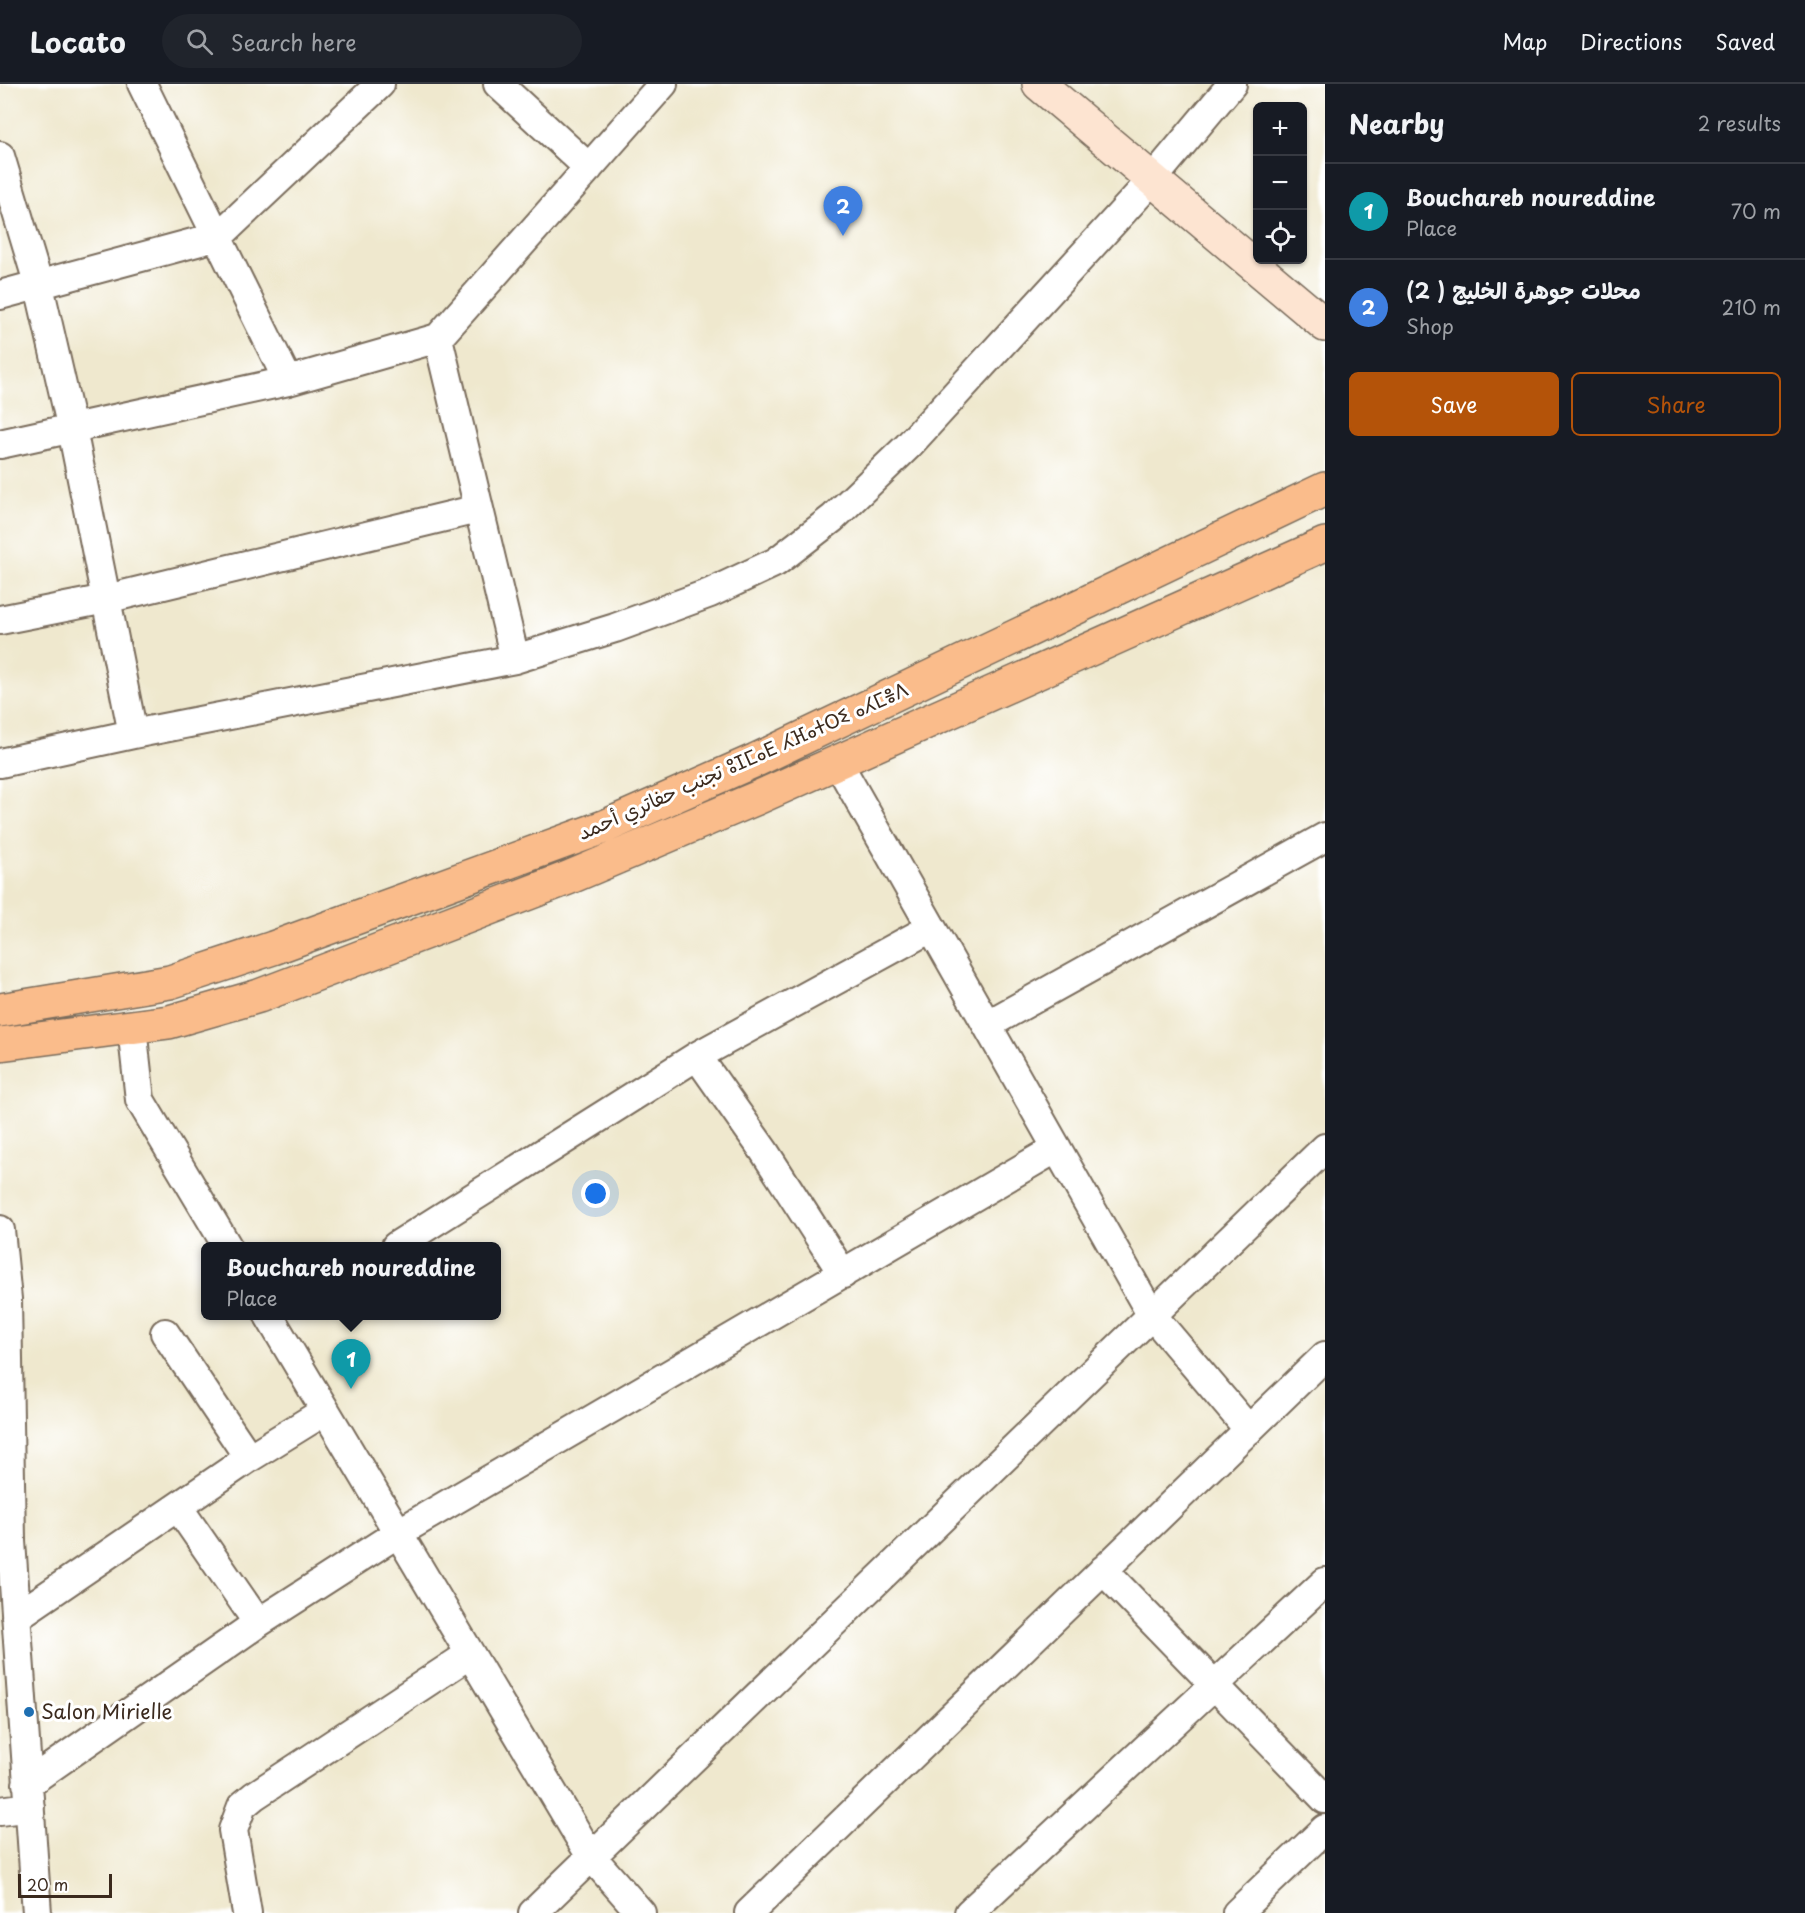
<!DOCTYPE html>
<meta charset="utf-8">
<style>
:root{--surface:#171b24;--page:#20242c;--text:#f1f3f6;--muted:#9ea1a6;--line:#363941;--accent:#b45309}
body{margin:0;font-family:"Playpen Sans","Playpen Sans Arabic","Noto Sans Tifinagh",sans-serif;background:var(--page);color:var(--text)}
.controls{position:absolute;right:18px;top:18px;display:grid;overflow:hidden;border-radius:9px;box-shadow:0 2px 4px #0004}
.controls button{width:54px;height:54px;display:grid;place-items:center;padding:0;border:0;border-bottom:2px solid var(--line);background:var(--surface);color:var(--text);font:30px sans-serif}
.scale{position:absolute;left:18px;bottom:15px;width:94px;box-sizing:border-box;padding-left:6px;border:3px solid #3b2a1e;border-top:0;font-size:16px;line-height:21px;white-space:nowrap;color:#3b2a1e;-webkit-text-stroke:4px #fff;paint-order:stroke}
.you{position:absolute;left:596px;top:1110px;width:21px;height:21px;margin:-15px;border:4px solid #fff;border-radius:50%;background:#1a73e8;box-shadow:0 0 0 9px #1a73e833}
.badge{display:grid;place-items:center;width:39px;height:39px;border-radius:50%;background:var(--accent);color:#fff;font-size:20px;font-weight:700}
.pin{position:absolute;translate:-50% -50px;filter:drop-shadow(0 2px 3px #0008)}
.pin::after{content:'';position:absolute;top:32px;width:21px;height:18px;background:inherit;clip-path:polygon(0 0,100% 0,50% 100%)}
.popup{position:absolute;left:201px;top:1158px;width:300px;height:78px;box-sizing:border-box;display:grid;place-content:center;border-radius:9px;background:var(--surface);filter:drop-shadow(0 2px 4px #0005);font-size:20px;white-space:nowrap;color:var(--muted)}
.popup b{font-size:22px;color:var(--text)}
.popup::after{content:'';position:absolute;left:50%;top:100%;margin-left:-12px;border:12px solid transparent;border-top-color:var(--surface)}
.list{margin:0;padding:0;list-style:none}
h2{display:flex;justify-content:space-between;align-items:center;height:78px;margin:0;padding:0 24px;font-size:26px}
h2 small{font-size:20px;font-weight:400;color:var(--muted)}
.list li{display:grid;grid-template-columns:39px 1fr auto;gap:18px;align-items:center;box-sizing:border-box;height:96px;padding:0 24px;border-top:2px solid var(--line)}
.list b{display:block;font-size:22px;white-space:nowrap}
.list p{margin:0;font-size:20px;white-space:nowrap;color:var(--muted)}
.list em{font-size:20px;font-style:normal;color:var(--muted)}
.actions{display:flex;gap:12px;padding:18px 24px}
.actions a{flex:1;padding:14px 0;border:2px solid var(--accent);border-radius:9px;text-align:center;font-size:21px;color:var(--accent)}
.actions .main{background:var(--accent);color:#fff}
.icon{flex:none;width:33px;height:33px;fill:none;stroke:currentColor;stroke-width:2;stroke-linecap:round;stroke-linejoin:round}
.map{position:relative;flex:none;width:1325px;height:1829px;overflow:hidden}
header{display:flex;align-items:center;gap:36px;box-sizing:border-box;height:84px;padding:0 30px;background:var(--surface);border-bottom:2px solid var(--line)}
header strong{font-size:28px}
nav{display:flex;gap:33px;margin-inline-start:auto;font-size:21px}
.search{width:420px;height:54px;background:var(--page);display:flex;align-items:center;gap:15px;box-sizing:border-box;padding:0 21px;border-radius:33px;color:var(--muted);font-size:22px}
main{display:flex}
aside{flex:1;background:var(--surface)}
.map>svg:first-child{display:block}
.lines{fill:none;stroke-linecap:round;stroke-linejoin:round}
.street-casing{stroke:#7a6c5c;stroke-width:32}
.secondary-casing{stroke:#7a6c5c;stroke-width:36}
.primary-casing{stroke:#7a6c5c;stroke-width:36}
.street{stroke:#fff;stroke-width:28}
.secondary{stroke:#fde4d1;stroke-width:33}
.primary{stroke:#fabc8b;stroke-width:33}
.poi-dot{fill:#1f6fb2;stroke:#fff;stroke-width:2}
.labels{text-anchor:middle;stroke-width:6;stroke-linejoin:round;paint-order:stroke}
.street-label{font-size:20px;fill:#3b2a1e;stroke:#fff}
.poi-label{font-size:20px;fill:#3b2a1e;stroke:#fff;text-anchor:start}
</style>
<header>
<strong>Locato</strong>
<div class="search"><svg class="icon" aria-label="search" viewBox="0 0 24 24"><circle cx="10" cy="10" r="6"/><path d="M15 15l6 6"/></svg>Search here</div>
<nav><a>Map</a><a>Directions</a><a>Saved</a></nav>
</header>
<main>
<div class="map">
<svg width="1325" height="1829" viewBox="0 0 1325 1829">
<rect width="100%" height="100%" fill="#fff"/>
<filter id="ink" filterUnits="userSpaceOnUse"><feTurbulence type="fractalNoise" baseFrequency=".0167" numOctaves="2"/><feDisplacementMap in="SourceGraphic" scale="12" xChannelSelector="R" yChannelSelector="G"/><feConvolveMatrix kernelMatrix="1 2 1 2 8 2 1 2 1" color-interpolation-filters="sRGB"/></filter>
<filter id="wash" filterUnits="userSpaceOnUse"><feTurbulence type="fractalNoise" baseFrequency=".008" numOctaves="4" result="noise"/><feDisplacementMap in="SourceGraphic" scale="24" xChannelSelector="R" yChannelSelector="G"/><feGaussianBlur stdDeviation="1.35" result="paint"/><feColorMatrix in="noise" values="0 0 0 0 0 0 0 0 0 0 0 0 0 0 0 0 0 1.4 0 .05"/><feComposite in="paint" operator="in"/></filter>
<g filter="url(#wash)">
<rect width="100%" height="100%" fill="#efe8ce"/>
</g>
<g filter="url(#ink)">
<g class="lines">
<g class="street-casing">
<path id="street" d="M142 0 288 297
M498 0 589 84
M0 72 39 202 72 345 133 650
M0 211 219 152 380 0
M438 254 515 575
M0 360 288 297 438 254 663 0
M0 536 106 515 478 425
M837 677 1151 1230 1249 1346
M0 679 133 650 515 575 615 544 710 509 776 478 833 434 908 362 1151 97 1232 0
M987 941 1325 753
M132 943 140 1016 227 1162
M697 972 764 1067 843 1190
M0 1146 7 1215 11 1457 37 1829
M396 1162 697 972 931 844
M269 1232 590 1771 641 1829
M165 1249 249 1374
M178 1423 258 1539
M1103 1486 1325 1715
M16 1533 249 1374 325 1327
M27 1700 258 1539 398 1449 1057 1064
M0 1727 30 1723
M247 1829 233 1746 242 1722 254 1712 470 1570
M533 1829 1325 1064
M749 1829 1325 1272
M969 1829 1325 1498
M1237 1829 1325 1745"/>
</g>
<g class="secondary-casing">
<path id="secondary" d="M1039 0 1325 241"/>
</g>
<g class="primary-casing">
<path id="primary" d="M0 926 170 898 273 864 604 743 756 676 1325 405
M0 960 169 938 259 912 568 794 757 714 1325 460"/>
</g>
<use href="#street" class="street"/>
<use href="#secondary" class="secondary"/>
<use href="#primary" class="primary"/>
</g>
</g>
<circle class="poi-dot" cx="29" cy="1628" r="6"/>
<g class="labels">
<g class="street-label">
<text transform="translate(743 677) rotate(-24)" y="7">تجنب حفاتري أحمد ⵓⵊⵎⴰⴹ ⵃⴼⴰⵜⵔⵉ ⴰⵃⵎⴻⴷ</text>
</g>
<g class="poi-label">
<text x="41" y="1635">Salon Mirielle</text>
</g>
</g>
</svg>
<div class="controls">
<button>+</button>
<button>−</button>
<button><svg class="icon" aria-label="locate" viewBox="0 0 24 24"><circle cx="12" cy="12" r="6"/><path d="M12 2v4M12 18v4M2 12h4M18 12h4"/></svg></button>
</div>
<div class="scale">20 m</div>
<div class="you"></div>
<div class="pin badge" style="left:351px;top:1305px;background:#0f9aa8">1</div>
<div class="popup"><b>Bouchareb noureddine</b>Place</div>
<div class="pin badge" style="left:843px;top:152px;background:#3f7fe0">2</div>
</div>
<aside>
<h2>Nearby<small>2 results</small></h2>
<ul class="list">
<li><span class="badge" style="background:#0f9aa8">1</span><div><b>Bouchareb noureddine</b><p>Place</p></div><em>70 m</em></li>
<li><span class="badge" style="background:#3f7fe0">2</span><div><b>محلات جوهرة الخليج ( 2)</b><p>Shop</p></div><em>210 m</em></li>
</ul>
<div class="actions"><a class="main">Save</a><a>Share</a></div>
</aside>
</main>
